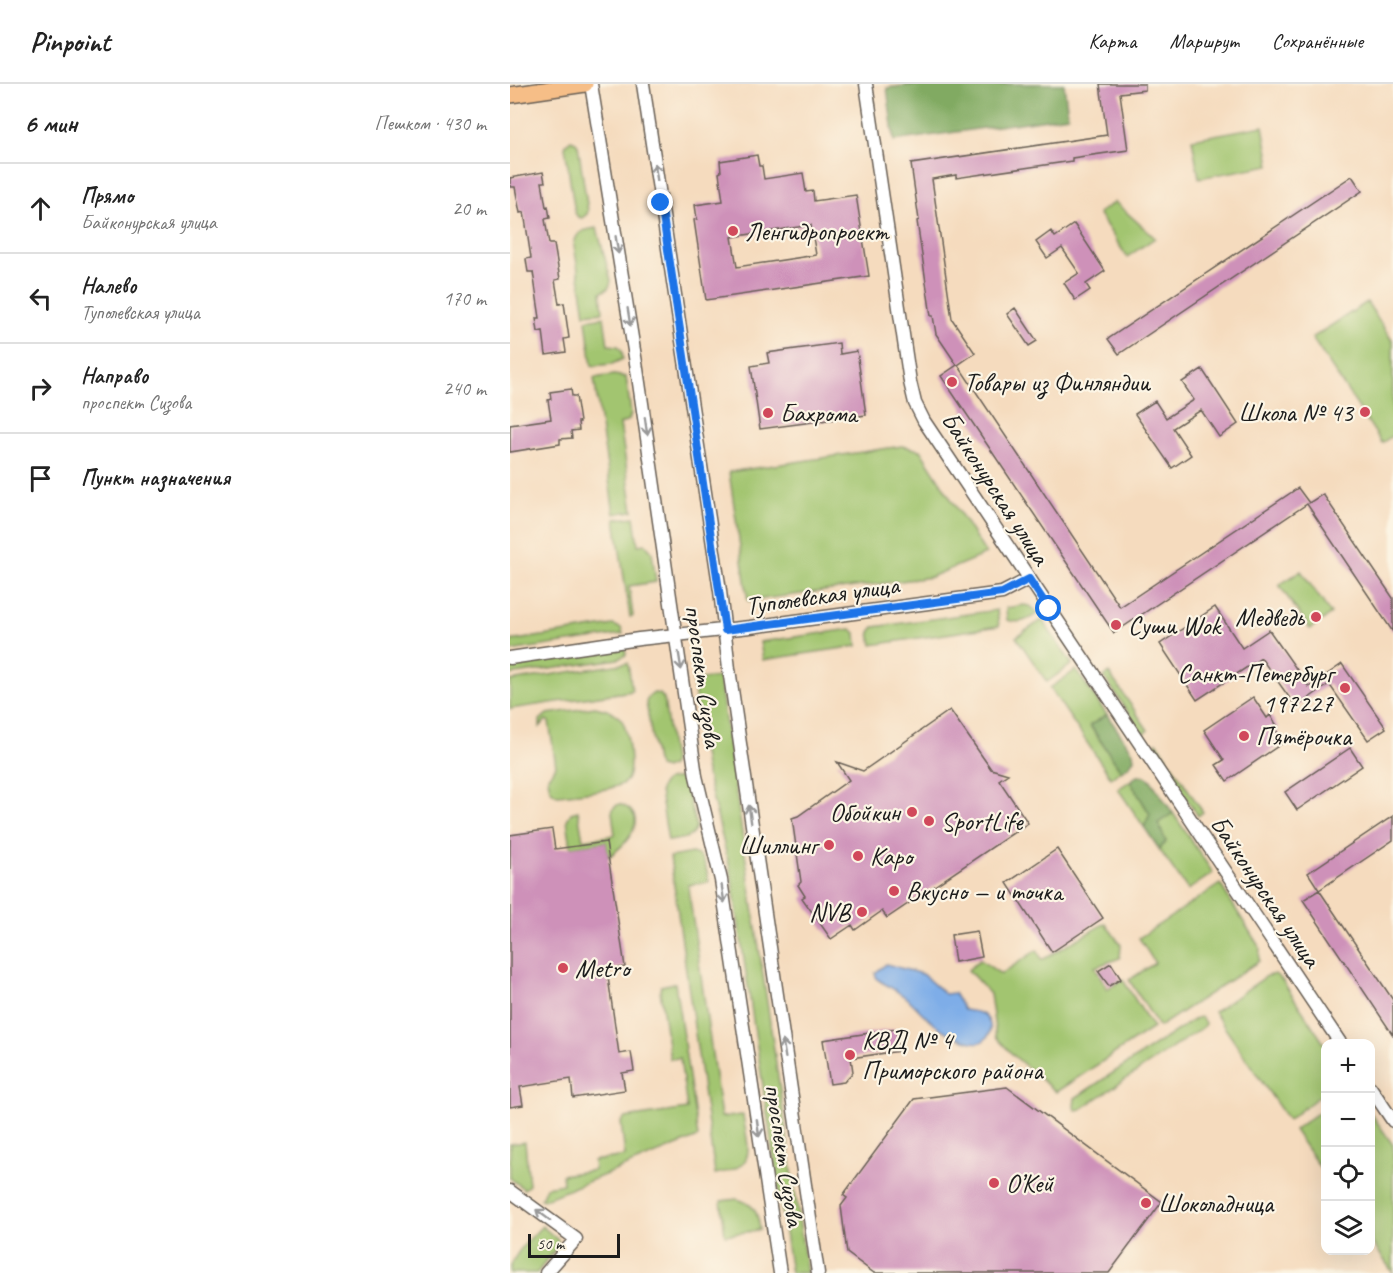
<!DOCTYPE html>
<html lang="ru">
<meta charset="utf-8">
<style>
:root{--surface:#fff;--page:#f6f6f6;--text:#222;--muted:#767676;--line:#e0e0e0}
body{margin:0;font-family:Caveat,sans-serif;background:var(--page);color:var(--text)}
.controls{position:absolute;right:18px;bottom:18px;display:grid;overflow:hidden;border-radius:12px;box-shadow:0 6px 24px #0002}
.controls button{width:54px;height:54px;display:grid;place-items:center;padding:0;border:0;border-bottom:2px solid var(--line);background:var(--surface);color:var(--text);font:30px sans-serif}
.scale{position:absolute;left:18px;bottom:15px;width:92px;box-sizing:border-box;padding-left:6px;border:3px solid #1c1c1c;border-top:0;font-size:16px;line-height:21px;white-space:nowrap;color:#1c1c1c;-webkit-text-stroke:4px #fcf5e5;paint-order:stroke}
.stop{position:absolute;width:18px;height:18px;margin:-14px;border:4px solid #1a73e8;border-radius:50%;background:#fff}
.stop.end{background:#1a73e8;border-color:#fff;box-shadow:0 2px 6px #0008}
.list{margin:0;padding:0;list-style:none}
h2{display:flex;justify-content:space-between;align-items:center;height:78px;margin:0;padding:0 24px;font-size:26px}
h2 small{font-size:20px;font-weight:400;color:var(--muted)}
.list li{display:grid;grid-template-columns:39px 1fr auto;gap:18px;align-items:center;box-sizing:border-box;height:90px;padding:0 24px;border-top:2px solid var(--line)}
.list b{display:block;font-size:22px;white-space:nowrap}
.list p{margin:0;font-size:20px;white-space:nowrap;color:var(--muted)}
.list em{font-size:20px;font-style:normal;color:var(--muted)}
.icon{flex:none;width:33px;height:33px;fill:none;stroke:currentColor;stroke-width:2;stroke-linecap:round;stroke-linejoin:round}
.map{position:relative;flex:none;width:883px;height:1189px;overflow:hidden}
header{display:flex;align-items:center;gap:36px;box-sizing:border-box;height:84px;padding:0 30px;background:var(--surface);border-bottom:2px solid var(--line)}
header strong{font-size:28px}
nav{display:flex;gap:33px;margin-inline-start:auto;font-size:21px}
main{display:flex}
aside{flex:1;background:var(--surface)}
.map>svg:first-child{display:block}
.green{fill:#a2c56f;stroke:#5f7046;stroke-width:1.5}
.forest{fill:#81aa62;stroke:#4e633f;stroke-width:1.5}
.water{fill:#7eade8;stroke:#4d6482;stroke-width:1.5}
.building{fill:#ce91b9;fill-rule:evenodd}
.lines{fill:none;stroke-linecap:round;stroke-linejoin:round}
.minor-casing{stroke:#685f55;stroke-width:15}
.major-casing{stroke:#685f55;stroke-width:18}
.minor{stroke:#fff;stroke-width:12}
.major{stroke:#f6be87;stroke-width:15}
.oneway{stroke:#999}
.route{stroke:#1a73e8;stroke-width:8}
.poi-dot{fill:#d1495b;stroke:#fcf5e5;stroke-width:2}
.labels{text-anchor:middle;stroke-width:4.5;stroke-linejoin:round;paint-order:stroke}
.poi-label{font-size:26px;fill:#1c1c1c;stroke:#fcf5e5;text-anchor:start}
.street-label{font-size:26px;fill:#1c1c1c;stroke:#fcf5e5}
</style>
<header>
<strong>Pinpoint</strong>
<nav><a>Карта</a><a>Маршрут</a><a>Сохранённые</a></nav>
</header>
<main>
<aside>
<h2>6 мин<small>Пешком · 430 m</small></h2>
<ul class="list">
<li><svg class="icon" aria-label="ahead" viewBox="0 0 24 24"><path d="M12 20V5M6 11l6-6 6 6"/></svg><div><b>Прямо</b><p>Байконурская улица</p></div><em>20 m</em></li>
<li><svg class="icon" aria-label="left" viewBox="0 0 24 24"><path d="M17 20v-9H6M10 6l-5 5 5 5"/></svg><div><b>Налево</b><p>Туполевская улица</p></div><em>170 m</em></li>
<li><svg class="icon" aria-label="right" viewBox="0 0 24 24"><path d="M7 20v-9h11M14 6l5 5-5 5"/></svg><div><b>Направо</b><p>проспект Сизова</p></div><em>240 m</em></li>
<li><svg class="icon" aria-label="arrive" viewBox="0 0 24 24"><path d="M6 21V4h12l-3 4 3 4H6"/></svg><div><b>Пункт назначения</b></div></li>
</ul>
</aside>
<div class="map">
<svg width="883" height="1189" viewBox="0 0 883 1189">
<rect width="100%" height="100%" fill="#fcf5e5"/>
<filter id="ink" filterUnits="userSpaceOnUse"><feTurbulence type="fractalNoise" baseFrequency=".0167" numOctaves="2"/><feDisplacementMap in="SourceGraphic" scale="12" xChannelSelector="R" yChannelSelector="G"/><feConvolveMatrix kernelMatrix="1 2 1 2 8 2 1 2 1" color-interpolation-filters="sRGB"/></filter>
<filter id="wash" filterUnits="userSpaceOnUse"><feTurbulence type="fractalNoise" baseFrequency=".008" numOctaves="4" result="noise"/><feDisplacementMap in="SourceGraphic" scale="24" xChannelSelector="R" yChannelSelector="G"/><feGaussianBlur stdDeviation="1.35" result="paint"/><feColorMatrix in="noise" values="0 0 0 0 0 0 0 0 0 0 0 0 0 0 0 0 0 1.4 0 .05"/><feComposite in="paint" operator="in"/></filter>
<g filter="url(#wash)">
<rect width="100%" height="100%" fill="#f5dbbe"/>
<path class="green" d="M753 42 760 81 689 94 682 55Z
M61 56 66 58 68 61 78 127 77 130 72 134 68 133 65 129 55 63 56 60Z
M605 118 645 154 617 173 588 129Z
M87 144 101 197C100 204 97 206 91 208L93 228 75 230 64 161C66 147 74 146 87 144Z
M857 218 883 258V351L872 359 802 254Z
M94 233 98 261 108 262 112 267 113 275 102 280 82 282 76 236Z
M104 291 116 293 121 329 119 336 110 340 123 427 104 430 84 294Z
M392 362 410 366 476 470 421 493 238 517 219 388Z
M124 433 128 461 135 460 142 468 146 498 119 502 123 532 120 533 105 435Z
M791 487 821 530 800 545 769 501Z
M513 521 520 522 528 529C517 537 510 540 497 536L496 524Z
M487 526 489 542 362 561 360 548 364 543Z
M532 536 562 580 537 598 506 553Z
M103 541 111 544 113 550 0 567V557Z
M341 545 346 549 347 562 253 576 250 558Z
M115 564 116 571 108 575 0 591V581Z
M118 579 122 607 0 625V597Z
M566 586 597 631 580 642 611 687 601 694 540 604Z
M599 589 638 646 633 650 594 593Z
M209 593 297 1189H281L221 789 195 683 183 596Z
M144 609 150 610 154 615 163 677 161 682 155 685 149 683 146 678 136 618 139 612Z
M85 623C94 625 103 627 110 634 118 642 124 688 116 697 107 707 63 709 48 711 39 708 39 702 38 693L46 682 39 638 36 636 30 643V636L37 630Z
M647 658 693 728 688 732 642 662Z
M173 694 186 742C184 756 169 755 158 757L150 707C152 694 162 695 173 694Z
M620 697 640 730 634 743 608 705Z
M109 720C143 731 116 762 98 773L96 758 61 763 57 736 61 729 68 727 73 756 105 751 102 728 104 723Z
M663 729 703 789 678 806 649 765 656 758 648 739Z
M182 769C196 772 196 785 199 798L178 801 211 1033 233 1031C238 1066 249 1083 205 1090L160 773Z
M710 800 750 864 749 877 649 943 619 896 645 879 629 854Z
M595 839 611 861 610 874 585 883 597 905 613 896 643 944 546 1008 503 971 486 953 480 910 458 886 470 876 491 890 527 866 532 876Z
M765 890 772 896 815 961V1008L778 1036 704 928 757 892Z
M165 899 188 1053 33 1116 31 1115 36 1103 53 1100 52 1091 84 1086 83 1077 115 1072 111 1038 115 1034 177 1025 170 974 160 975 150 906 151 902Z
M691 933 695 940 692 944 571 1025 566 1026 564 1023 565 1014 686 934Z
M815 1024V1091L784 1046Z
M860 1028 883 1061V1189L861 1157Z
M15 1058 19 1101 14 1105 0 1094V1060Z
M227 1115C245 1120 248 1129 250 1146L215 1151 211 1117Z
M32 1142 48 1156V1162L27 1189H0C0 1172 21 1154 32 1142Z"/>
<path class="forest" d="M408 0H554L558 32 384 57 377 4Z
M597 631 623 668 624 675 620 681 611 687 580 641Z
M627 692H635L640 695 663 729 648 739 656 758 649 765 634 743 640 730 620 697Z"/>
<path class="water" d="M376 880 412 890 435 910 444 909 454 926C460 927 467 927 472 930 483 937 483 950 473 957 463 964 432 946 423 939 414 932 407 923 399 916 389 908 378 902 367 895L365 889Z"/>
<g id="blocks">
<path class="building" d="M590 0H635V6L610 9 618 66 562 74V77L521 83 446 94V91L422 95 442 235 465 269 448 281 610 523 788 404 799 419 813 410 883 514V548L797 420 604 549 431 292 447 281 426 250 423 232H421L407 137 409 136 401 80 597 51Z
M247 71 249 82H252L254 95 293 89 296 108 303 107 304 117 346 111 359 192 196 216 184 136 187 135 185 121 213 117 209 89 211 88 210 77ZM301 141 306 171 227 183 222 153Z
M33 88 35 98H32L36 123 38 122 40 134 35 135 39 160H44L50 195 45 196 49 220 54 219 59 254 54 255 56 268 36 271 33 247 28 248 26 234H30L23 188H18L17 182 16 175 21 174 14 128 10 129 5 103H0V94Z
M842 92 852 107 609 270 598 255Z
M564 140 595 187 576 200 580 206 565 216 554 199 569 189 552 164 537 174 526 158 541 147 545 153Z
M505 224 527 257 519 262 497 230Z
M329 259 330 270 347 267 356 331 250 345 241 282 259 279 257 269Z
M692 285 728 340 709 353 691 326 663 344 681 371 662 384 625 330 645 317 656 334 684 316 672 298Z
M61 305 62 312H66L70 338H68L69 346 61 347 62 354 50 355V360L0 368V341L41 335 38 316 41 315 40 308Z
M705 523 732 564 759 546 799 603 832 580 876 644 858 656 819 600 786 623 751 574 687 616 650 560Z
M743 613 757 634 760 631 768 643 765 645 774 658 717 697 706 681 714 676 694 646Z
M440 626 481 685 498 690 489 696 518 739 377 834 372 827 345 846 342 841 321 855 292 814 295 812 288 801 291 798 282 734 288 732 339 696 327 678 353 687Z
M840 664 852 682 787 726 775 708Z
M883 732V756L809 806 798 789Z
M42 745 45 765 96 758 115 883 97 886 109 970 121 968 124 987 112 989 115 1006 63 1014 61 995 10 1003 13 1021 0 1023V751Z
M547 765 593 834 542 868 497 799Z
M809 806 883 916V951L793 816Z
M467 847 472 873 445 878 441 851Z
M601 879 611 895 599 902 588 887Z
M386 945 389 967 341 974 343 988 334 998 320 1000 313 956Z
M497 1003 652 1118 599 1189H364L337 1169 331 1122 337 1114 333 1111 404 1015Z"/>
</g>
</g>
<g filter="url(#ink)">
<use href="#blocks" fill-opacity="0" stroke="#685f55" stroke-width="1.5"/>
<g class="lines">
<g class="minor-casing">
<path id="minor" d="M81 0 127 285 186 692 211 796 270 1189
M133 0 210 507 219 585 308 1189
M356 0 400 298 405 319 414 337 831 960
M0 574 129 555 240 543 492 509 519 495
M860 1003 883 1037
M0 1107 66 1155 36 1189"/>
</g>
<g class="major-casing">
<path id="major" d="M0 11 75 0"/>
</g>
<use href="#minor" class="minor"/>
<use href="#major" class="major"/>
</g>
<defs><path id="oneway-shaft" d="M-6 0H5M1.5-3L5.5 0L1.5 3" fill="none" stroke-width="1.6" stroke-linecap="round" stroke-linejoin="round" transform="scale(1.5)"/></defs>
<g class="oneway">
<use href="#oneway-shaft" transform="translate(146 88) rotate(-99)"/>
<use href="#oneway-shaft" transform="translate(107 161) rotate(81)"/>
<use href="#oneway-shaft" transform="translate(119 233) rotate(81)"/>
<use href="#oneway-shaft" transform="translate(136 342) rotate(82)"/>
<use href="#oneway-shaft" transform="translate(170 577) rotate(81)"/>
<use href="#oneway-shaft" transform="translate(240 730) rotate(-98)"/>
<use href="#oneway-shaft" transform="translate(213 810) rotate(81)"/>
<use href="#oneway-shaft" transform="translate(274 965) rotate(-99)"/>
<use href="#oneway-shaft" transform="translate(248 1044) rotate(82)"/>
<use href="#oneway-shaft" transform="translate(33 1131) rotate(-143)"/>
</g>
</g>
<g class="lines" filter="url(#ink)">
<path class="route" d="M151 119 215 546 492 509 519 495 539 525"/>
</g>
<g class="poi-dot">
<circle cx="223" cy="147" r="6"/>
<circle cx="442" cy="298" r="6"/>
<circle cx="855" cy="328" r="6"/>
<circle cx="258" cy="329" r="6"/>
<circle cx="806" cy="533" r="6"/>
<circle cx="606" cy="541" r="6"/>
<circle cx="835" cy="604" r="6"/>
<circle cx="734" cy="652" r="6"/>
<circle cx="402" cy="728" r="6"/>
<circle cx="419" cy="737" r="6"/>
<circle cx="319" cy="761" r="6"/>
<circle cx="348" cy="772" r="6"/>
<circle cx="384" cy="807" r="6"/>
<circle cx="352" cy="828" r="6"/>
<circle cx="53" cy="884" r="6"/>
<circle cx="340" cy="971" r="6"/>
<circle cx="484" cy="1099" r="6"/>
<circle cx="636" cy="1119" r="6"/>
</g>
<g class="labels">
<g class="poi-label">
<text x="235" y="156">Ленгидропроект</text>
<text x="454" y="307">Товары из Финляндии</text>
<text x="843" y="337" text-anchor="end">Школа № 43</text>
<text x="270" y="338">Бахрома</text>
<text x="794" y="542" text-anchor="end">Медведь</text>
<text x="618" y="550">Суши Wok</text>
<text x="823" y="598" text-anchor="end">Санкт-Петербург<tspan x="823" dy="30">197227</tspan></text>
<text x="746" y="661">Пятёрочка</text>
<text x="390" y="737" text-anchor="end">Обойкин</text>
<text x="431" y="746">SportLife</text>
<text x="307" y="770" text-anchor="end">Шиллинг</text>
<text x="360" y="781">Каро</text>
<text x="396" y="816">Вкусно — и точка</text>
<text x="340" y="837" text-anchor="end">NVB</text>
<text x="65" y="893">Metro</text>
<text x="352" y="965">КВД № 4<tspan x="352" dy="30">Приморского района</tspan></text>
<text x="496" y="1108">О’Кей</text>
<text x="648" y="1128">Шоколадница</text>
</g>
<g class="street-label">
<text transform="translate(486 404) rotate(57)" y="9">Байконурская улица</text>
<text transform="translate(312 511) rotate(-8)" y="9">Туполевская улица</text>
<text transform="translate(194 592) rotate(82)" y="9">проспект Сизова</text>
<text transform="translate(756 807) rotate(56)" y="9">Байконурская улица</text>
<text transform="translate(275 1071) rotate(81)" y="9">проспект Сизова</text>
</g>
</g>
</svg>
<div class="controls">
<button>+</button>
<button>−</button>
<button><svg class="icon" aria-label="locate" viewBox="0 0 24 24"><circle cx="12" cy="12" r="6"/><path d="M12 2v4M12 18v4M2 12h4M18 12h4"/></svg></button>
<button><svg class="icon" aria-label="layers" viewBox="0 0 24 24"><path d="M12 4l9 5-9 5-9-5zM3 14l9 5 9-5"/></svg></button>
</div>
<div class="scale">50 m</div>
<div class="stop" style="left:539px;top:525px"></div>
<div class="stop end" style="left:151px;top:119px"></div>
</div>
</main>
